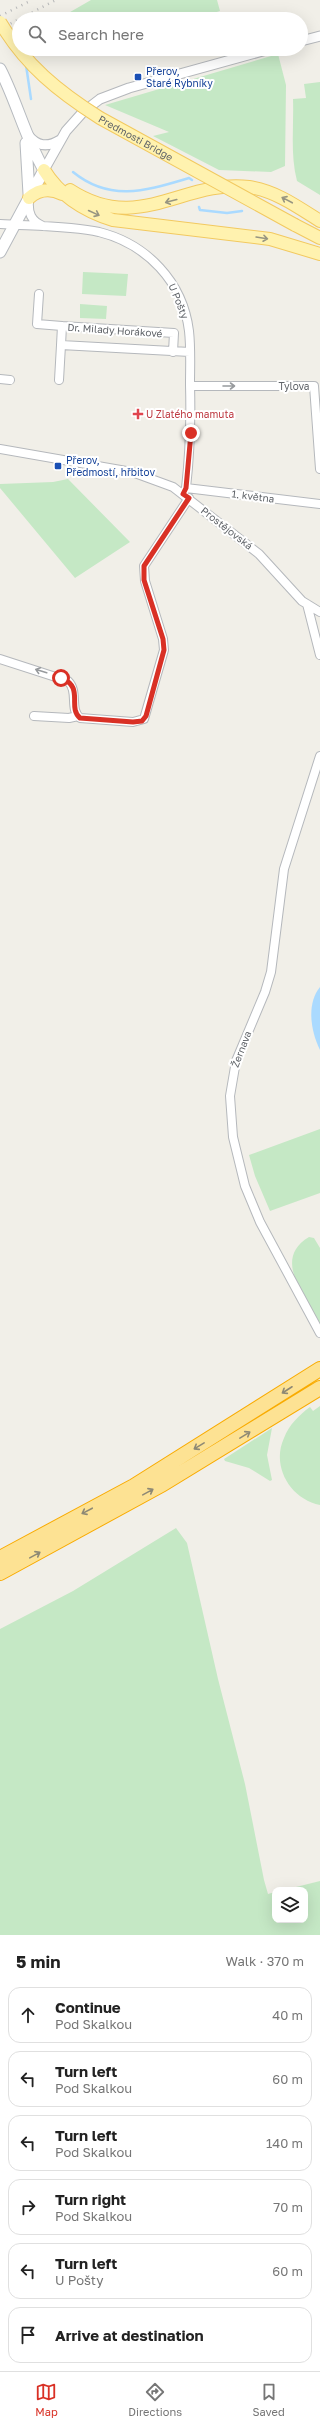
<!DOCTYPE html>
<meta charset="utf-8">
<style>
:root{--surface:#fff;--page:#f2f2f2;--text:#222;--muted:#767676;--line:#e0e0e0;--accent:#d93025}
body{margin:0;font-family:"Golos Text",sans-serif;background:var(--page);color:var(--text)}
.controls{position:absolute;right:12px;bottom:12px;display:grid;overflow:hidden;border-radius:8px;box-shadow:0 4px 16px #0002}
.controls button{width:36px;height:36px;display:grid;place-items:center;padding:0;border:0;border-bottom:1px solid var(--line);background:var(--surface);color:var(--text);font:20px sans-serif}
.stop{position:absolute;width:12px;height:12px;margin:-9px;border:3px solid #d93025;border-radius:50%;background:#fff}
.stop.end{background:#d93025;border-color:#fff;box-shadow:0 1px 4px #0008}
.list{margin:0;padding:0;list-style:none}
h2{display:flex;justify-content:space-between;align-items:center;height:52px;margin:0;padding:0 16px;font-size:17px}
h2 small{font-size:13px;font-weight:400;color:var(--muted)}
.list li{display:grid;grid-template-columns:26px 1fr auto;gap:12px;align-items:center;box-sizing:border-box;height:56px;margin:0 8px 8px;padding:0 8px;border:1px solid var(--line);border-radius:12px}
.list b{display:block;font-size:15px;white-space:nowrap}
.list p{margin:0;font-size:13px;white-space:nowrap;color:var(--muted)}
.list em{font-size:13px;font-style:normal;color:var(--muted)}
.icon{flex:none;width:22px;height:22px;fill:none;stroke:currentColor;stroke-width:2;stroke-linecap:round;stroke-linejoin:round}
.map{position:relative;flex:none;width:320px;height:1935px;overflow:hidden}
.search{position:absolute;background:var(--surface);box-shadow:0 4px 16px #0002;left:12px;right:12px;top:12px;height:44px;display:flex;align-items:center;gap:10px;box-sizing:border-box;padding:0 14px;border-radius:22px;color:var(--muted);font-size:15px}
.sheet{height:436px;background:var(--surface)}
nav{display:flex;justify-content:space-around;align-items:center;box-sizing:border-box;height:56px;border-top:1px solid var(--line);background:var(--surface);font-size:11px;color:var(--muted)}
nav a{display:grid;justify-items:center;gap:2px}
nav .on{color:var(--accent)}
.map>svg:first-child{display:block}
.green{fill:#c5e8c5}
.water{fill:#aadaff}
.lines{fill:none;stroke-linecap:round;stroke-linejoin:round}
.stream{stroke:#aadaff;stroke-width:2.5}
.minor-casing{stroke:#b5b8bc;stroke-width:10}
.tertiary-casing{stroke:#b5b8bc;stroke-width:11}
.secondary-casing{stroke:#b6babf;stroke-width:13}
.primary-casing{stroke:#f2c960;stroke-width:14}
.motorway-casing{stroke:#f9ab00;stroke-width:16}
.minor{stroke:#fff;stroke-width:8}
.tertiary{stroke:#fff;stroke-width:9}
.secondary{stroke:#fff;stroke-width:11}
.primary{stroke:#fff2af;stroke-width:12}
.motorway{stroke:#fde293;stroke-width:14}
.rail{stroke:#b6b7b8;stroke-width:2.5;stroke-dasharray:1 5;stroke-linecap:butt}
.primary-bridge-casing{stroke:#f2c960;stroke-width:14;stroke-linecap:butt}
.primary-bridge{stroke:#fff2af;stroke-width:12}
.oneway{stroke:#979581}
.oneway2{stroke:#979a9d}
.oneway3{stroke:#8e8975}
.route{stroke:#d93025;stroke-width:5}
.transit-dot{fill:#1a4fb4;stroke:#fff;stroke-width:1.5}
.health-dot{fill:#e0444e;stroke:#fff;stroke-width:1.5}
.labels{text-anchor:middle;stroke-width:4;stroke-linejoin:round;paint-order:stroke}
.transit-label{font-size:10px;fill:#164399;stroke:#fff;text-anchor:start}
.street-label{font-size:10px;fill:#5f6368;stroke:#fff}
.health-label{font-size:10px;fill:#be3a42;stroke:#fff;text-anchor:start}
</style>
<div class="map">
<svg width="320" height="1935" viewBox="0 0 320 1935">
<rect width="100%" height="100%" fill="#f1efe8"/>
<path class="green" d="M91 0H217L220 11 194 19H58Z
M278 54 286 85 285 166 271 172 219 170 153 136 169 132 105 105Z
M320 82V195L297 181C290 154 294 127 293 99L306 98 304 84Z
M83 272 128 274 126 296 82 294Z
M80 304 107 306 106 319 80 318Z
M68 479 130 542 75 578 0 488V484L53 482Z
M320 1129V1193L270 1211 255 1176 249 1155Z
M309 1237 314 1238 320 1248V1323C305 1296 272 1259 309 1237Z
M320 1406V1505C290 1499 271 1466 284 1438 289 1425 299 1415 310 1407L313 1411Z
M272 1428 267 1455 272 1480 270 1481 249 1468 225 1461 224 1459Z
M176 1528 187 1543 218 1679 245 1784 264 1880 268 1894 275 1892V1920H305V1890H284L320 1881V1935H0V1629L73 1591Z"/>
<path class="water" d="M320 987V1050C311 1032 306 1004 320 987Z"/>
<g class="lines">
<path class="stream" d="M26 65 31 99
M73 172C111 203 148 190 189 178L192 180
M199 207 200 210 227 213 242 211"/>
<g class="minor-casing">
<path id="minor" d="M29 201C28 213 31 221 43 226
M0 224C30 226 71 226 99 232 147 244 183 282 189 331 191 349 190 367 190 385 191 420 190 453 186 488L183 494
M39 294 37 324 62 326 61 345 190 352
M62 326 174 333 173 352
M0 379 10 380
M59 380 61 345
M190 386H314L320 469
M0 449 132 472 173 487 259 554 302 601 320 612
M186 488 320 504
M307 604 320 655
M0 659 68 681C79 692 69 709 80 718L133 722 144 719 164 650 163 639 145 581 144 566 189 498
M34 716 69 718 78 716
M320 756 284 869 271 972 265 992 236 1061 230 1096 233 1137 245 1186 260 1222 320 1333"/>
</g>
<g class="tertiary-casing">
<path id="tertiary" d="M301 41 320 36
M28 135C37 146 47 148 60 140
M44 170 66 131 83 112 100 99 129 88 270 49"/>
</g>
<g class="secondary-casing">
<path id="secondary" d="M0 69C17 102 25 137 44 170L0 252
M26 143 29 194"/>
</g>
<g class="primary-casing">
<path id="primary" d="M44 170C60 196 84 211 113 220L270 239 320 254
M70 190C139 235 183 179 249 187 276 191 298 207 320 221
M29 198C39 189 50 188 62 194
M295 225 320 238"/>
</g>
<g class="motorway-casing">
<path id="motorway" d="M0 1558 134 1486 320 1369
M0 1573 163 1484 320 1388"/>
</g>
<use href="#minor" class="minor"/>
<use href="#tertiary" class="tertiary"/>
<use href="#secondary" class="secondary"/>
<use href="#primary" class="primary"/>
<use href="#motorway" class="motorway"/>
<path class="rail" d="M0 16 32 0
M0 29 56 0"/>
<g class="primary-bridge-casing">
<g id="primary-bridge">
<path id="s1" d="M0 22C25 65 59 92 100 118L295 225"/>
</g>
</g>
<use href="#primary-bridge" class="primary-bridge"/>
</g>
<defs><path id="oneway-shaft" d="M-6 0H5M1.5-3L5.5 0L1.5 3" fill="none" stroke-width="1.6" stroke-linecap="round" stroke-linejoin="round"/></defs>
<g class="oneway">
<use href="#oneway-shaft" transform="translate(287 200) rotate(-152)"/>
<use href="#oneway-shaft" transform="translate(171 201) rotate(165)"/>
<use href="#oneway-shaft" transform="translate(94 213) rotate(25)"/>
<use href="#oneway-shaft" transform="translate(262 238) rotate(9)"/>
</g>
<g class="oneway2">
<use href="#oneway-shaft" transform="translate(229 386)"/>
<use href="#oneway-shaft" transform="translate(41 671) rotate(-163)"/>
</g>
<g class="oneway3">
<use href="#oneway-shaft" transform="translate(287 1390) rotate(147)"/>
<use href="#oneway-shaft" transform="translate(245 1435) rotate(-31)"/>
<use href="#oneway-shaft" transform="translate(199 1446) rotate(149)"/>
<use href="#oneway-shaft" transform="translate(148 1492) rotate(-29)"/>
<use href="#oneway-shaft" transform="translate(87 1511) rotate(152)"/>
<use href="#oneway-shaft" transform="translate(35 1555) rotate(-29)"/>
</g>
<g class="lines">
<path class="route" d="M61 678C85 687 67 707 80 718L133 722 142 721 146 716 164 650 163 639 144 580V566L189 498 183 494 186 488 191 433"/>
</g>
<g class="transit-dot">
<rect x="134" y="73" width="8" height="8" rx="2"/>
<rect x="54" y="462" width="8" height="8" rx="2"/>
</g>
<path class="health-dot" d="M136 408h4v4h4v4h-4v4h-4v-4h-4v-4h4z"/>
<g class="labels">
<g class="transit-label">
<text x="146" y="75">Přerov,<tspan x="146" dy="12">Staré Rybníky</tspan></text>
<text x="66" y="464">Přerov,<tspan x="66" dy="12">Předmostí, hřbitov</tspan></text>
</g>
<g class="street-label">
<text dy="4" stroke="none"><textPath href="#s1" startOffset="181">Predmosti Bridge</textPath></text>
<text transform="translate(179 301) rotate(68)" y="4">U Pošty</text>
<text transform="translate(115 330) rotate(4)" y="4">Dr. Milady Horákové</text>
<text x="294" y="390">Tylova</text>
<text transform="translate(253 496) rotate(7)" y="4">1. května</text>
<text transform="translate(227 528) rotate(38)" y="4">Prostějovská</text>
<text transform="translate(241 1049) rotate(-69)" y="4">Žernava</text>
</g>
<g class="health-label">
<text x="146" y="418">U Zlatého mamuta</text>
</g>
</g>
</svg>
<div class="controls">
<button><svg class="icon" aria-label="layers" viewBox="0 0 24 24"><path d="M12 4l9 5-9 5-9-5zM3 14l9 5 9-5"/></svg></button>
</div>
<div class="stop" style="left:61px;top:678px"></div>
<div class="stop end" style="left:191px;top:433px"></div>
<div class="search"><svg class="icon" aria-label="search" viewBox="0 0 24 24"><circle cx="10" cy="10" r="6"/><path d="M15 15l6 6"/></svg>Search here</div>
</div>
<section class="sheet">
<h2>5 min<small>Walk · 370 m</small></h2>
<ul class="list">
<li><svg class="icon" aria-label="ahead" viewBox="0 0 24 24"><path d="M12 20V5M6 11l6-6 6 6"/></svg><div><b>Continue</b><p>Pod Skalkou</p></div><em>40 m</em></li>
<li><svg class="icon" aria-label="left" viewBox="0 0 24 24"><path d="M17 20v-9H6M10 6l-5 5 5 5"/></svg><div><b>Turn left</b><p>Pod Skalkou</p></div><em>60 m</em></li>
<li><svg class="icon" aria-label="left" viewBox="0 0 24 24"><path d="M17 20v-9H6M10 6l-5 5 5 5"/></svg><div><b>Turn left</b><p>Pod Skalkou</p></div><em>140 m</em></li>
<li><svg class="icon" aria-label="right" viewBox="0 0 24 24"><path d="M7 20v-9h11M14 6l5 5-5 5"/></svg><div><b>Turn right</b><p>Pod Skalkou</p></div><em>70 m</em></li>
<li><svg class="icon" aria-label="left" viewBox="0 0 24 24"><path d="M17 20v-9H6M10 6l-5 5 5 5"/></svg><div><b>Turn left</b><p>U Pošty</p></div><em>60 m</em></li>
<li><svg class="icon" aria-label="arrive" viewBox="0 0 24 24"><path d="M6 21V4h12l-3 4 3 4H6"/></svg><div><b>Arrive at destination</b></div></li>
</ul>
</section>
<nav>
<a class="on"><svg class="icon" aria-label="map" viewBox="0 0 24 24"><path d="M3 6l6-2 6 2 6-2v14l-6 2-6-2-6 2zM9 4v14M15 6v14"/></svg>Map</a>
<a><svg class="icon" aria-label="directions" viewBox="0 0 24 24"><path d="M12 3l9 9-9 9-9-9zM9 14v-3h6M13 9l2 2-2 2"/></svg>Directions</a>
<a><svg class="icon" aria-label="saved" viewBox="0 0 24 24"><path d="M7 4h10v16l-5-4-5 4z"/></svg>Saved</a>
</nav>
